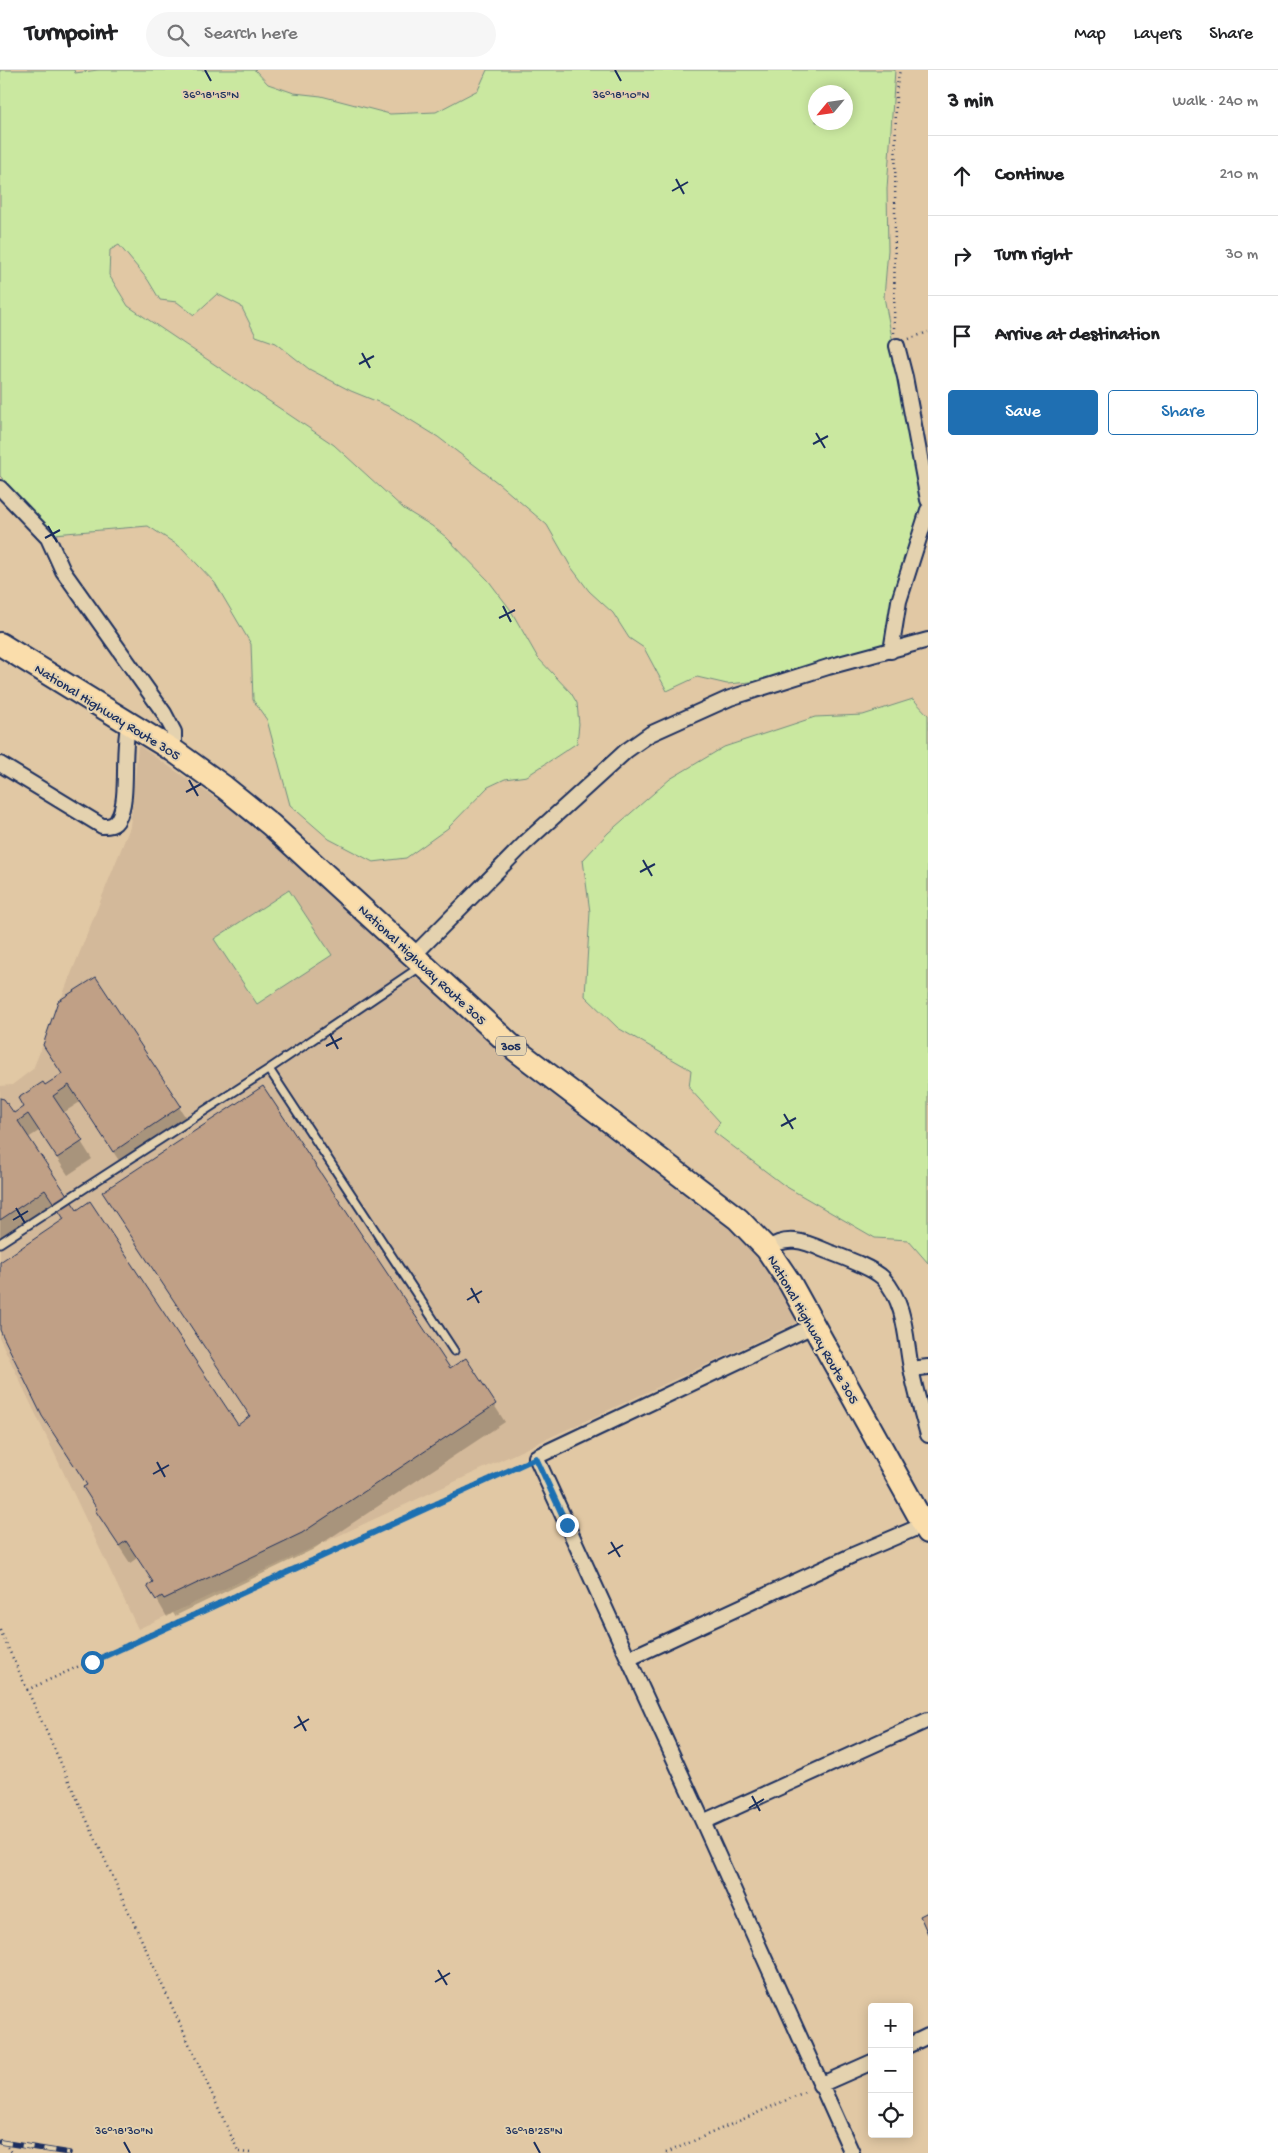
<!DOCTYPE html>
<meta charset="utf-8">
<style>
:root{--surface:#fff;--page:#f6f6f6;--text:#202124;--muted:#757577;--line:#e0e0e0;--accent:#1f6fb2}
body{margin:0;font-family:"Gochi Hand",sans-serif;background:var(--page);color:var(--text)}
.controls{position:absolute;right:15px;bottom:15px;display:grid;overflow:hidden;border-radius:5px;box-shadow:0 2px 12px #0003}
.controls button{width:45px;height:45px;display:grid;place-items:center;padding:0;border:0;border-bottom:1px solid var(--line);background:var(--surface);color:var(--text);font:25px sans-serif}
.compass{position:absolute;left:808px;top:15px;width:45px;height:45px;border-radius:50%;background:var(--surface);box-shadow:0 2px 12px #0003;rotate:241deg}
.stop{position:absolute;width:15px;height:15px;margin:-11px;border:4px solid #1f6fb2;border-radius:50%;background:#fff}
.stop.end{background:#1f6fb2;border-color:#fff;box-shadow:0 1px 5px #0008}
.list{margin:0;padding:0;list-style:none}
h2{display:flex;justify-content:space-between;align-items:center;height:65px;margin:0;padding:0 20px;font-size:21px}
h2 small{font-size:16px;font-weight:400;color:var(--muted)}
.list li{display:grid;grid-template-columns:32px 1fr auto;gap:15px;align-items:center;box-sizing:border-box;height:80px;padding:0 20px;border-top:1px solid var(--line)}
.list b{display:block;font-size:19px;white-space:nowrap}
.list em{font-size:16px;font-style:normal;color:var(--muted)}
.actions{display:flex;gap:10px;padding:15px 20px}
.actions a{flex:1;padding:11px 0;border:1px solid var(--accent);border-radius:5px;text-align:center;font-size:18px;color:var(--accent)}
.actions .main{background:var(--accent);color:#fff}
.icon{flex:none;width:28px;height:28px;fill:none;stroke:currentColor;stroke-width:2;stroke-linecap:round;stroke-linejoin:round}
.map{position:relative;flex:none;width:928px;height:2083px;overflow:hidden}
header{display:flex;align-items:center;gap:30px;box-sizing:border-box;height:70px;padding:0 25px;background:var(--surface);border-bottom:1px solid var(--line)}
header strong{font-size:24px}
nav{display:flex;gap:28px;margin-inline-start:auto;font-size:18px}
.search{width:350px;height:45px;background:var(--page);display:flex;align-items:center;gap:12px;box-sizing:border-box;padding:0 18px;border-radius:28px;color:var(--muted);font-size:19px}
main{display:flex}
aside{flex:1;background:var(--surface)}
.map>svg:first-child{display:block}
.built{fill:#d3b99a}
.green{fill:#cae8a0;stroke:#728c7f;fill-rule:evenodd}
.shadow{fill:#0003}
.building{fill:#c0a086;stroke:#1b2f5e}
.lines{fill:none;stroke-linecap:round;stroke-linejoin:round}
.service-casing{stroke:#1b2f5e;stroke-width:11}
.minor-casing{stroke:#1b2f5e;stroke-width:18}
.trunk-casing{stroke:#1b2f5e;stroke-width:26}
.path{stroke:#1b2f5e;stroke-width:2.5;stroke-dasharray:1 4;stroke-linecap:butt}
.service{stroke:#e4d2af;stroke-width:7}
.minor{stroke:#e4d2af;stroke-width:14}
.trunk{stroke:#faddab;stroke-width:22}
.rail-casing{stroke:#1b2f5e;stroke-width:5.5}
.rail{stroke:#e4d2af;stroke-width:4;stroke-dasharray:11;stroke-linecap:butt}
.route{stroke:#1f6fb2;stroke-width:6}
.ticks{fill:none;stroke:#1b2f5e;stroke-width:2}
.labels{text-anchor:middle;stroke-width:4;stroke-linejoin:round;paint-order:stroke}
.shield{fill:#e4d2af;stroke:#576076;stroke-width:1}
.shield-label{font-size:12px;font-weight:bold;fill:#1b2f5e}
.street-label{font-size:14px;fill:#1b2f5e;stroke:#e4d2af}
.ticks-label{font-size:12px;text-anchor:middle;fill:#1b2f5e;stroke:#e4d2af;stroke-width:4;stroke-linejoin:round;paint-order:stroke}
</style>
<header>
<strong>Turnpoint</strong>
<div class="search"><svg class="icon" aria-label="search" viewBox="0 0 24 24"><circle cx="10" cy="10" r="6"/><path d="M15 15l6 6"/></svg>Search here</div>
<nav><a>Map</a><a>Layers</a><a>Share</a></nav>
</header>
<main>
<div class="map">
<svg width="928" height="2083" viewBox="0 0 928 2083">
<rect width="100%" height="100%" fill="#e1c8a4"/>
<filter id="ink" filterUnits="userSpaceOnUse"><feTurbulence type="fractalNoise" baseFrequency=".02" numOctaves="2"/><feDisplacementMap in="SourceGraphic" scale="10" xChannelSelector="R" yChannelSelector="G"/><feConvolveMatrix kernelMatrix="1 2 1 2 8 2 1 2 1" color-interpolation-filters="sRGB"/></filter>
<g filter="url(#ink)">
<path class="built" d="M138 675 266 763 423 910 537 1011 712 1141 763 1191 800 1251 138 1559 0 1269V1016L12 1015 33 999 130 757Z"/>
<path class="green" d="M0 0H74L75 3 98 0H255L268 14 294 23 321 26 390 44 436 42 478 20 487 0H895L887 119 888 180 884 227 924 431 886 579 762 611 727 614 697 607 667 621 644 578 629 568 613 543 589 521 571 497 547 455 498 413 438 367 388 336 351 321 309 299 276 273 256 266 241 236 217 224 194 245 177 232 160 230 148 210 119 175 110 180 109 205 128 236 334 375 404 439 432 456 446 467 488 510 510 539 538 588 571 623 577 633 579 654 577 673 527 706 505 709 488 717 448 758 406 788 373 792 329 769 290 735 267 650 253 630 251 574 215 513 182 478 148 456 54 464 0 406ZM816 22H846V52H816Z
M913 629 928 645V1193L908 1170 875 1168 785 1116 714 1062 720 1052 689 1018 691 1000 618 958 585 926 590 842 583 790 608 763 670 709 724 677 815 647 863 645Z
M289 820 332 885 257 934 214 869Z"/>
<path class="shadow" d="M95 908 190 1054 124 1098 80 1032 63 1043 92 1089 68 1105 39 1061 28 1068 77 1141 237 1356 450 1300 465 1290 505 1352 312 1480 175 1546 173 1543 167 1547 149 1516 154 1513 137 1488 130 1493 107 1458 97 1441 98 1440 88 1416 43 1345 0 1257V1193L65 1151 56 1137 0 1173V1029L13 1045 24 1037 45 1017 63 1005 44 975Z"/>
<path class="building" d="M96 907 181 1036 113 1082 69 1015 53 1026 83 1071 57 1088 28 1044 18 1051 77 1140 90 1131 238 1355 250 1346 102 1122 263 1016 450 1298 466 1288 496 1334 302 1463 164 1529 162 1526 156 1530 147 1516 153 1512 126 1471 119 1476 95 1440 97 1439 83 1417 87 1415 42 1346 0 1260V1192L64 1149 45 1120 0 1150V1028L4 1029 14 1043 23 1037 18 1028 43 1012 45 1015 62 1004 43 975 58 931Z
M928 1842V1864L920 1846Z"/>
<g class="lines">
<g class="service-casing">
<path id="service" d="M269 999 454 1281
M0 1173 269 999 420 897"/>
</g>
<g class="minor-casing">
<path id="minor" d="M897 276 905 307 928 430
M0 418 48 468 63 501 164 643 174 662V681
M891 581 899 531 928 440
M0 694 102 756C108 756 115 756 118 749 130 729 121 680 129 653
M414 885 526 772 626 681 650 664 730 628 828 597 928 570
M767 1179C786 1165 804 1171 824 1180 839 1186 872 1197 883 1208 906 1233 905 1267 911 1298 915 1320 922 1343 928 1365
M815 1255 536 1387 703 1752 852 2083
M911 1299 928 1297
M628 1589 853 1485 928 1453
M703 1752 928 1650
M909 1975 928 1966
M820 2015 872 1992"/>
</g>
<g class="trunk-casing">
<path id="trunk" d="M0 574 174 681 224 717 271 755 516 980 738 1149 767 1179 790 1213 928 1462"/>
</g>
<path class="path" d="M894 263 896 20 900 0
M909 269 928 262
M0 1560 239 2083
M27 1620 523 1393
M0 2070 13 2083
M239 2082 251 2083
M666 2083 807 2021"/>
<use href="#service" class="service"/>
<use href="#minor" class="minor"/>
<use href="#trunk" class="trunk"/>
<g class="rail-casing">
<path id="rail" d="M0 2072 69 2083"/>
</g>
<use href="#rail" class="rail"/>
</g>
</g>
<g class="lines" filter="url(#ink)">
<path class="route" d="M92 1592 536 1388 567 1455"/>
</g>
<path class="ticks" d="M205 0 211 11M615 0 621 11M676 109 684 124M672 121 688 112M362 283 370 298M359 294 374 286M816 363 825 378M813 374 828 366M48 456 57 472M45 468 60 460M503 536 511 552M499 548 515 540M189 710 198 726M186 722 201 714M643 790 652 806M640 802 655 794M330 964 338 979M326 976 342 968M784 1044 793 1059M781 1056 796 1048M16 1138 25 1153M13 1150 28 1141M471 1218 479 1233M467 1230 482 1221M157 1392 165 1407M153 1404 169 1395M611 1472 620 1487M608 1484 623 1475M298 1646 306 1661M294 1658 309 1649M752 1726 760 1741M749 1738 764 1729M438 1900 447 1915M435 1912 450 1903M124 2072 130 2083M534 2072 540 2083"/>
<g class="labels">
<rect class="shield" x="496" y="966.5" width="30" height="19" rx="4"/>
<g class="shield-label">
<text x="511" y="980">305</text>
</g>
<g class="street-label">
<text transform="translate(108 641) rotate(32)" y="5">National Highway Route 305</text>
<text transform="translate(423 894) rotate(43)" y="5">National Highway Route 305</text>
<text transform="translate(814 1259) rotate(60)" y="5">National Highway Route 305</text>
</g>
</g>
<g class="ticks-label">
<text x="211" y="28">36°18'15"N</text>
<text x="621" y="28">36°18'10"N</text>
<text x="124" y="2064">36°18'30"N</text>
<text x="534" y="2064">36°18'25"N</text>
</g>
</svg>
<div class="controls">
<button>+</button>
<button>−</button>
<button><svg class="icon" aria-label="locate" viewBox="0 0 24 24"><circle cx="12" cy="12" r="6"/><path d="M12 2v4M12 18v4M2 12h4M18 12h4"/></svg></button>
</div>
<svg class="compass" viewBox="-18 -18 36 36"><path d="M0-13l5 13h-10z" fill="#e53935"/><path d="M0 13l5-13h-10z" fill="#757577"/></svg>
<div class="stop" style="left:92px;top:1592px"></div>
<div class="stop end" style="left:567px;top:1455px"></div>
</div>
<aside>
<h2>3 min<small>Walk · 240 m</small></h2>
<ul class="list">
<li><svg class="icon" aria-label="ahead" viewBox="0 0 24 24"><path d="M12 20V5M6 11l6-6 6 6"/></svg><div><b>Continue</b></div><em>210 m</em></li>
<li><svg class="icon" aria-label="right" viewBox="0 0 24 24"><path d="M7 20v-9h11M14 6l5 5-5 5"/></svg><div><b>Turn right</b></div><em>30 m</em></li>
<li><svg class="icon" aria-label="arrive" viewBox="0 0 24 24"><path d="M6 21V4h12l-3 4 3 4H6"/></svg><div><b>Arrive at destination</b></div></li>
</ul>
<div class="actions"><a class="main">Save</a><a>Share</a></div>
</aside>
</main>
